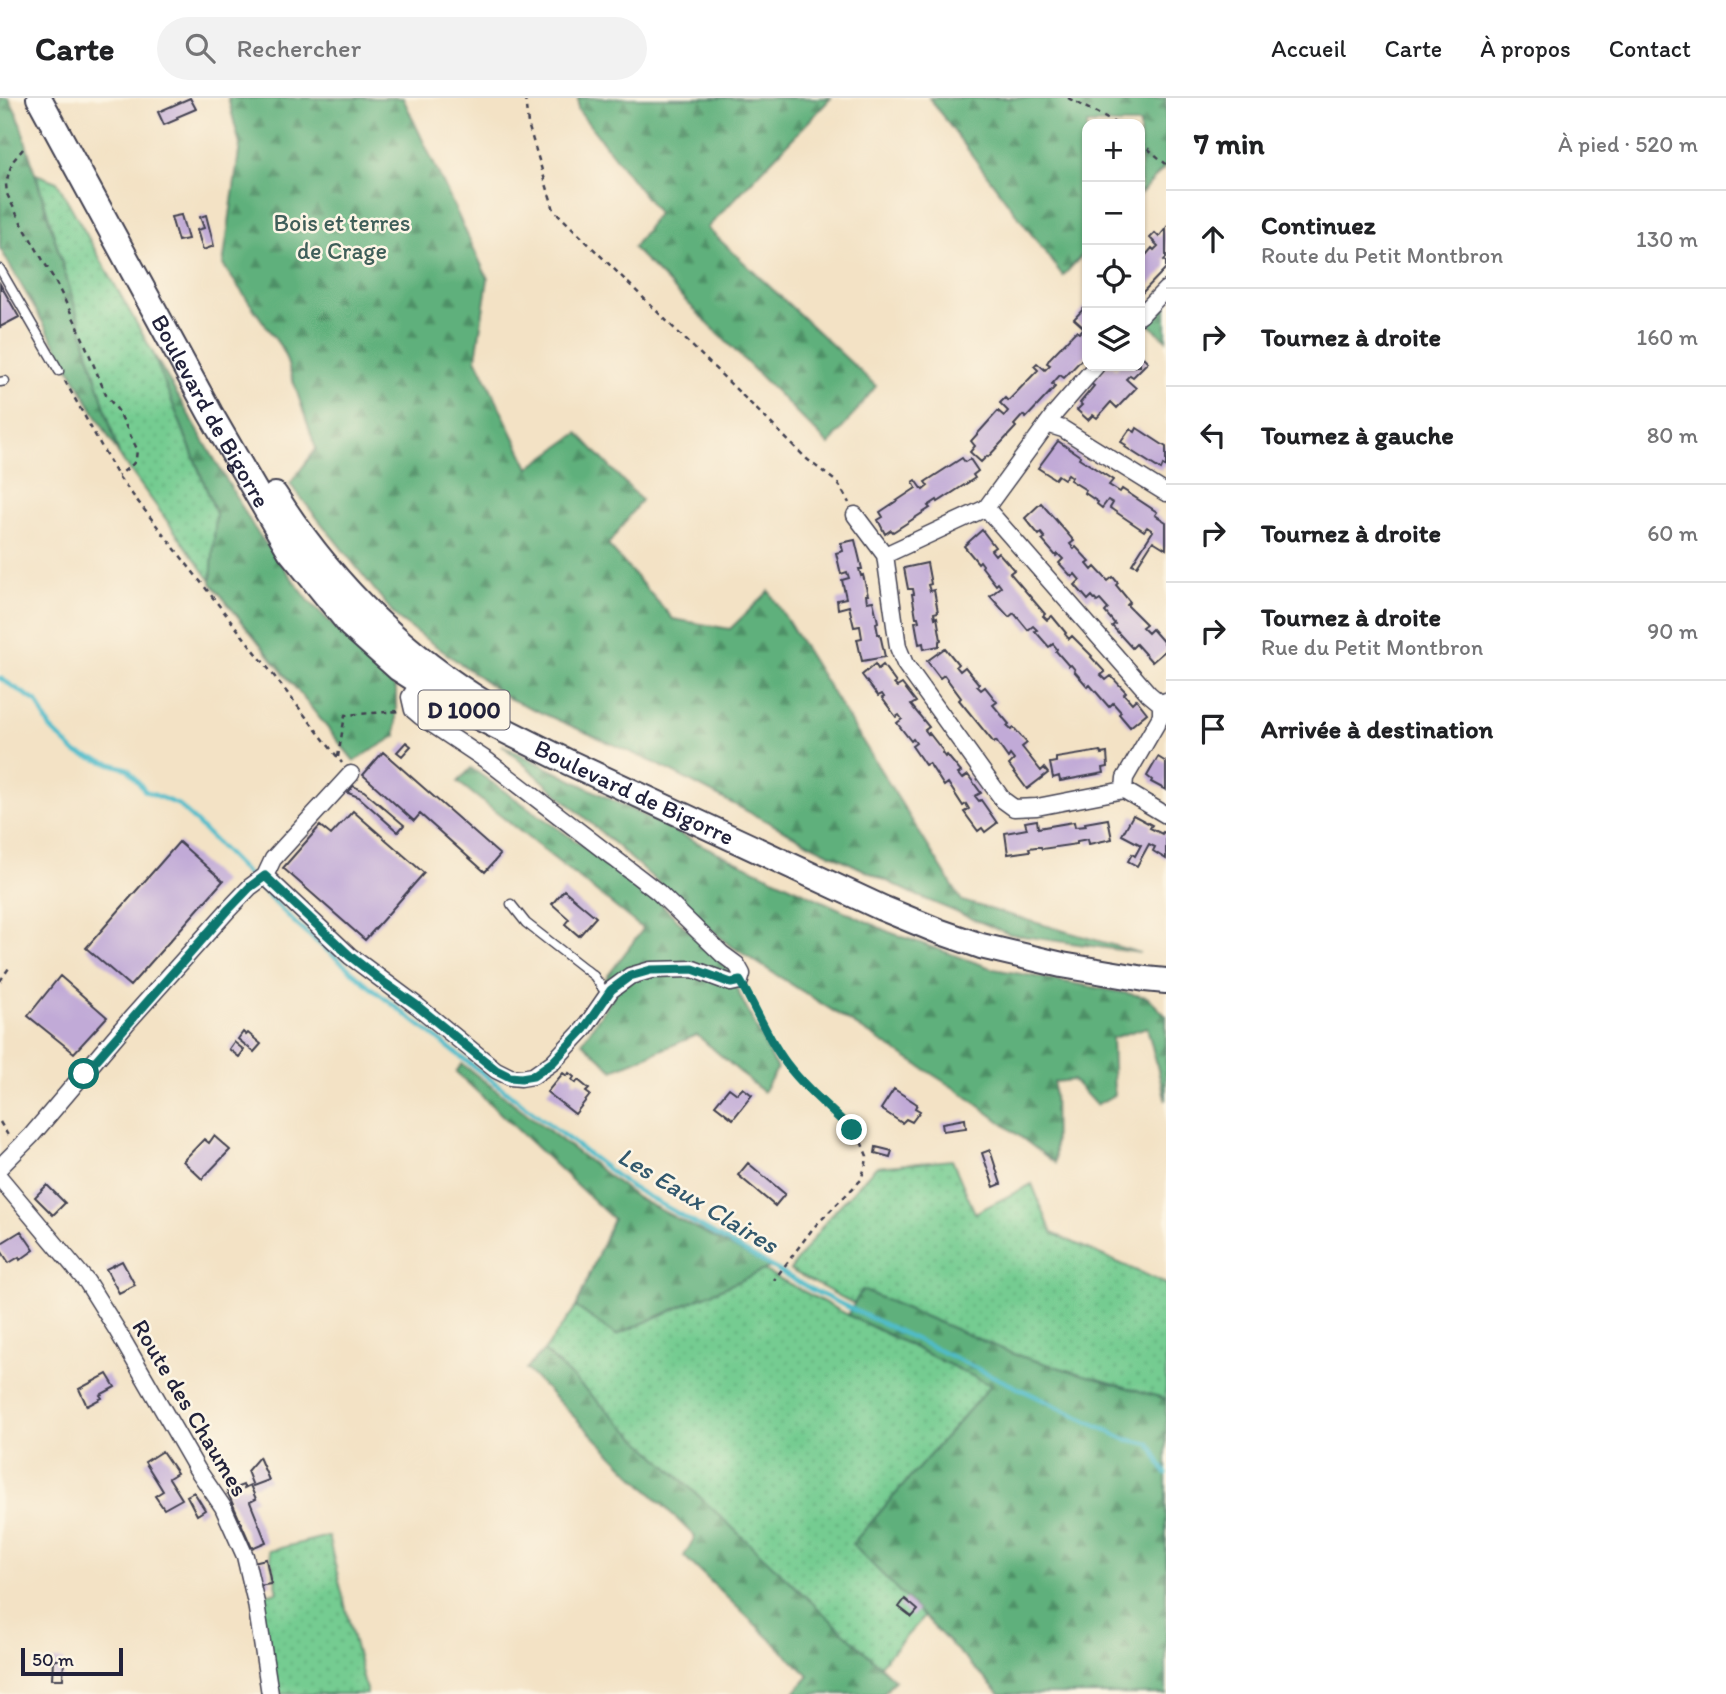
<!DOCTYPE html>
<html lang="fr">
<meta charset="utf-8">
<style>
:root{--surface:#fff;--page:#f2f2f2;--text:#202124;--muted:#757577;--line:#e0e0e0}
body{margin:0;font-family:Itim,sans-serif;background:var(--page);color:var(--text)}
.controls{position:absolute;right:21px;top:21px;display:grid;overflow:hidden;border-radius:14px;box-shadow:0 2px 5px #0004}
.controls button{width:63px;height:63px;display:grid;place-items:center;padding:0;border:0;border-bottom:2px solid var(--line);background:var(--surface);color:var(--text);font:35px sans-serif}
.scale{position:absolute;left:21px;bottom:18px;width:102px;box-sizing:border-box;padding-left:7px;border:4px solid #22223b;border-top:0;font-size:19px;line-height:24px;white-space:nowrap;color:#22223b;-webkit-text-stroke:5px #fcf5e5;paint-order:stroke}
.stop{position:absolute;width:21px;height:21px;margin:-16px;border:5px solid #0f766e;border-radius:50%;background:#fff}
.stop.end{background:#0f766e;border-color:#fff;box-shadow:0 2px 7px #0008}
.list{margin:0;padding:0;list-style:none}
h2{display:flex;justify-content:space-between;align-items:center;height:91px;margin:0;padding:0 28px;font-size:30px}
h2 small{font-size:23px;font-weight:400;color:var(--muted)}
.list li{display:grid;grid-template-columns:46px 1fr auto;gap:21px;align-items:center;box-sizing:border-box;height:98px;padding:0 28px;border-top:2px solid var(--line)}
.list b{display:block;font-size:26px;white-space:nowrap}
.list p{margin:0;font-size:23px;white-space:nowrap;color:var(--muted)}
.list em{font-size:23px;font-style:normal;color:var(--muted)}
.icon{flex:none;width:38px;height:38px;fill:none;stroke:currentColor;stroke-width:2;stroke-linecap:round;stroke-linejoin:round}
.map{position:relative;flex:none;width:1166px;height:1596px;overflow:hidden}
header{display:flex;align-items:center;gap:42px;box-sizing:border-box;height:98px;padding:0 35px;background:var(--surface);border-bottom:2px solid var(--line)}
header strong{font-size:33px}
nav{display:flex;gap:38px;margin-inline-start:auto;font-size:24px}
.search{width:490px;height:63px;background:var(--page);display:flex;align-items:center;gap:18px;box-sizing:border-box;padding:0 24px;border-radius:38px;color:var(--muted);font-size:26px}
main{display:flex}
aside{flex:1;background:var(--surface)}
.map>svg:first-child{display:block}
.green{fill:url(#green-dots);stroke:#4b7766;stroke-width:2}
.forest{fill:url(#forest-firs);stroke:#40695b;stroke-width:2}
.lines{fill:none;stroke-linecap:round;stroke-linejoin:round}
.stream{stroke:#4fbcca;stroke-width:4.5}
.building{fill:#c1aad7}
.service-casing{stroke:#413f50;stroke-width:11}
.minor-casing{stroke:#413f50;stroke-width:19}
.primary-casing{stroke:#413f50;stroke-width:28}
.path{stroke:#413f50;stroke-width:2.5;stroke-dasharray:5 5;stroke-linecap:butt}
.service{stroke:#fff;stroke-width:8}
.minor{stroke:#fff;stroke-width:16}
.primary{stroke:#fff;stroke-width:24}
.route{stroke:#0f766e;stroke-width:9}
.labels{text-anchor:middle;stroke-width:5;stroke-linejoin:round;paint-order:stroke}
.shield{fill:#fcf5e5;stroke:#63616e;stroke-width:2}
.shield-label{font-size:23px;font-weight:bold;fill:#22223b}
.park-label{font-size:24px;fill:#3f5e59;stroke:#fcf5e5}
.street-label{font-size:24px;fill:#22223b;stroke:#fcf5e5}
.water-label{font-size:26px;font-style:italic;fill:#32586d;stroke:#fcf5e5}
</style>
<header>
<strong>Carte</strong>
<div class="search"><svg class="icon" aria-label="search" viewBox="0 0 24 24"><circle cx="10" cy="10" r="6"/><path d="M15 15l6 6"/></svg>Rechercher</div>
<nav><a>Accueil</a><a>Carte</a><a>À propos</a><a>Contact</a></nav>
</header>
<main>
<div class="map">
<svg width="1166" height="1596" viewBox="0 0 1166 1596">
<defs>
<pattern id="green-dots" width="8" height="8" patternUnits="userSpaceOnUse" patternTransform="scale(1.75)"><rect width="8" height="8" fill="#74cc91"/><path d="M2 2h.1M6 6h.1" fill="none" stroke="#64af7e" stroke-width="1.8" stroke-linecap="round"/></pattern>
<pattern id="forest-firs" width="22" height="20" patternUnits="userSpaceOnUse" patternTransform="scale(1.75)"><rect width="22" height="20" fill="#5fb07b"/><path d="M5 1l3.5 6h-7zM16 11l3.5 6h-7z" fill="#4e8f66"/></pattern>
</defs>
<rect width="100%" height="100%" fill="#fcf5e5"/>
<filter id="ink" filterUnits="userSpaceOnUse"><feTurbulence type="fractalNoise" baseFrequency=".0143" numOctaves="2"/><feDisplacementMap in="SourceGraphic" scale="14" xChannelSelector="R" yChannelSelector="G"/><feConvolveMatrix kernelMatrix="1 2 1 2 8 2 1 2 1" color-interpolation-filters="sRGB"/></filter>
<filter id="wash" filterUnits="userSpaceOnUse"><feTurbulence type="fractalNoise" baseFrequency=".00686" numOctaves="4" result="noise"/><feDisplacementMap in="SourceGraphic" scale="28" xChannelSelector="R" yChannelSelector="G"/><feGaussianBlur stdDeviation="1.57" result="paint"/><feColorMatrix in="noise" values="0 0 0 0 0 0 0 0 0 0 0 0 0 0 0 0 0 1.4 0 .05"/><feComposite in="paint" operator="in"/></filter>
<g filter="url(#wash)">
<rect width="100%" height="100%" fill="#f3e2c5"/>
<path class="green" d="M36 76 57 84 152 253 216 416 211 483 119 357Z
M952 1062 975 1115 1032 1086 1052 1135 1166 1186V1301L1016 1257 862 1192 854 1206 790 1172 830 1118 876 1069Z
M763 1172 848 1217 991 1287 853 1446 924 1519 879 1568 544 1253 576 1209 616 1237Z
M328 1438 367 1596H274L259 1498 278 1494 269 1453Z"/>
<path class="forest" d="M0 0H9L18 18 119 357 0 150Z
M228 0H403L488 181 476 260 529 370 578 335 641 402 608 447 673 521 730 531 769 493 962 803 1140 855 1009 836 918 798 812 747 655 665 510 601 398 521 290 386 316 351 283 252 223 167 240 47Z
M578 0H831L707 130 876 288 829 347 633 150 658 115 578 12Z
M929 0H1166V68L1140 96V26H1087V152L1063 178Z
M1166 209V242L1146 223Z
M152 253 254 430 309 503 396 591V638L354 663 211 485 216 415Z
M502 647 706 749 889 834 994 871 1147 899 1166 918V1003L1147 929 1112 940 1114 997 1096 1007 1073 982 1054 984 1055 1065 965 997 728 846Z
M471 670 649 794 728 871 741 900 777 971 763 994 697 937 613 972 582 944 613 899 604 883 643 831 458 684Z
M462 966 637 1100 771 1169 616 1237 576 1209 613 1121 456 974Z
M862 1192 1016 1257 1166 1301V1596H1000L852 1446 991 1287 848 1217Z
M544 1253 895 1582 883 1596H793L809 1578 684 1458 695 1439 526 1271Z"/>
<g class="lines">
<path class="stream" d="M0 580 37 604 50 630 76 655 128 671 145 693 179 707 296 826 375 893 631 1089 814 1193 1125 1341 1150 1346 1166 1376"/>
</g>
<g id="blocks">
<path class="building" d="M190 0 196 11 177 19 178 21 164 27 158 14Z
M181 117 188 141 178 143 171 119Z
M206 117 214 148 203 152 197 132 204 130 200 119Z
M1166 130V160L1164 162 1166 164V170L1140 197V164L1152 150 1154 152 1158 148 1150 140 1155 135 1159 139Z
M0 186 19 219 0 229Z
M1087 207V256L1064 280 1060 277 1052 286 1055 289 1026 320 1023 317 1014 327 1016 329 988 359 987 358 981 364 970 354 975 348 971 343 998 313 1004 318 1008 313 1000 305 1005 300 1008 303 1038 272 1034 268 1037 265 1045 272 1050 267 1047 265 1050 260 1076 233 1079 235 1084 230 1074 221Z
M1140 256 1148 264 1133 279 1130 277 1126 281 1136 290 1117 310 1111 304 1097 320 1093 317 1088 322 1077 312 1082 307 1080 305 1094 288 1090 285 1107 268H1113L1116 271 1119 268H1140Z
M1137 330 1166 349V369L1163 367 1161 372 1125 349 1126 347 1121 344 1130 331 1135 334Z
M1058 343 1080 358 1079 360 1113 382 1109 387 1120 394 1122 391 1157 414 1155 417 1166 424V451L1153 443 1137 468 1132 466 1153 433 1147 429 1144 433 1110 410 1113 405 1108 402 1102 410 1097 406 1098 404 1085 395 1086 392 1070 382 1072 379 1068 376 1064 381 1058 377 1055 381 1038 370Z
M962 360 965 364 970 361 978 373 973 377 975 380 938 404 937 402 928 408 930 410 893 434 891 432 885 436 878 422 883 419 880 414 916 390 913 384 916 382 923 392 928 388 925 384Z
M1041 405 1074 443 1070 446 1074 451 1076 449 1090 464 1087 466 1092 472 1095 469 1108 483 1113 479 1118 485 1116 487 1130 504 1127 507 1146 526 1142 529 1148 535 1152 531 1166 547V552L1152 564 1136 546 1132 550 1112 528 1115 526 1105 514 1108 511 1100 502 1097 504 1092 498 1088 502 1075 487 1080 482 1075 476 1072 479 1059 465 1063 461 1058 456 1056 458 1042 442 1045 440 1041 435 1039 437 1025 420Z
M982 432 995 449 991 452 995 457 998 454 1014 472 1010 475 1045 516 1043 518 1047 522 1052 518 1066 535 1065 536 1069 541 1072 538 1092 558 1091 559 1105 574 1101 577 1106 582 1111 578 1126 594 1124 596 1132 605 1136 601 1147 615 1130 629 1119 616 1121 614 1113 605 1109 609 1090 587 1088 589 1074 573 1075 572 1071 567 1069 568 1056 553 1057 551 1053 546 1049 549 1035 533 1037 532 1033 528 1028 532 1014 515 1009 519 990 498 1001 489 998 485 996 487 982 469 983 467 980 463 978 465 964 448Z
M855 442 862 471H859L861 478 863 477 868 497H866L867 504 873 503 878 524 876 525 878 536H880L885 559 862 563 857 541 862 540 860 528 854 529 849 508 838 511 837 502 846 500 842 482 849 480 847 474 841 476 836 455 843 453 841 445Z
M927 465 931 486 928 487 930 493 934 492 938 514 934 515 935 520 937 519 941 542 939 543V548L924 551 923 545 919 546 915 524 919 523 918 519H916L912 496H914L913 491H908L904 470Z
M945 550 958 566 956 568 960 573 965 569 979 586 977 588 981 592 985 589 997 604 993 607 1009 626 1007 628 1011 632 1014 630 1027 645 1022 649 1041 673 1044 670 1048 675 1027 691 1009 667 1014 662 1010 657 1008 660 996 643 994 645 959 602 961 600 944 577 940 580 927 563Z
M875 566 878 571 883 567 896 585 894 586 897 589 902 586 916 604 911 607 929 629 925 632 928 636 929 635 943 653 942 655 945 659 947 657 961 674 958 676 962 681 968 677 981 695 975 698 979 703 981 702 997 725 985 734 982 730 978 733 964 714 969 711 966 706 963 708 948 685 944 688 929 665 925 667 912 648 916 645 913 641 911 643 897 625 902 621 899 617 896 619 882 600 884 599 882 596 878 598 862 577Z
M406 644 411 648 402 658 397 654Z
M1100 653 1101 656 1107 655 1108 669 1103 670 1104 675 1060 683 1059 678 1053 680 1050 665 1056 664V660Z
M383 654 500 757 485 774 420 716 414 723 363 677Z
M1158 659 1166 664V692L1151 684 1152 682 1147 678Z
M353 688 364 693 404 727 398 734 359 699 348 695Z
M353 713 424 775 365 842 283 770 320 728 331 737Z
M1133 717 1152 727 1150 730 1162 736 1163 734 1166 735V761L1153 753 1155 749 1149 746 1137 768 1128 763 1132 756 1135 758 1141 747 1122 737Z
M1108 721 1112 741 1089 746 1088 741 1077 743V746L1042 751 1041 749H1036L1029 750 1030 753 1008 756 1005 735 1027 731 1025 724 1037 722 1038 730 1074 724 1075 729 1086 728 1085 725Z
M179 744 223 783 130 888 86 850Z
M564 792 596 819 579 838 565 826 569 821 552 806Z
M60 878 107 919 74 955 28 918Z
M243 934 246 937 248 935 261 946 254 954 238 941Z
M234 944 244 952 239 959 229 951Z
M563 975 567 978 569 975 574 979 572 982 576 985 578 982 589 991 586 994 590 997 575 1016 547 994Z
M729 990 737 996 743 990 752 997 733 1021 715 1007Z
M894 991 917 1006 915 1010 920 1013 912 1024 906 1021 902 1025 881 1011Z
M965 1021 966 1030 943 1033 942 1025Z
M214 1038 230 1052 202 1081 183 1063 204 1041 209 1045Z
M876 1049 892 1053 890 1059 875 1055Z
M990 1052 1001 1086 994 1089 982 1055Z
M748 1065 785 1096 775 1108 738 1077Z
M47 1087 65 1105 53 1117 35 1099Z
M21 1133 34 1152 20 1162 19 1159 9 1165 0 1151V1146Z
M122 1163 135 1187 119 1195 106 1171Z
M107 1276 115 1289 100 1297 102 1300 87 1308 79 1291Z
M162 1353 177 1375 169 1380 182 1401 164 1411 155 1398 163 1393 145 1364Z
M259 1359 269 1382 253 1388 247 1373Z
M243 1387 244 1390 250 1387 256 1401 250 1404 266 1444 252 1450 227 1393Z
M194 1394 205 1412 197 1417 187 1398Z
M266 1461 271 1486 258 1488 253 1464Z
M905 1501 918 1512 912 1519 899 1509Z
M53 1562H64L63 1581H52Z"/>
</g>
</g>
<g filter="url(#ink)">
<use href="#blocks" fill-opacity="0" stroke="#413f50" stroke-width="2"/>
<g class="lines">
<g class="service-casing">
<path id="service" d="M0 171 59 273
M0 284 5 283
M511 806 526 825 594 878 607 897"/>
</g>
<g class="minor-casing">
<path id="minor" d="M1140 218 1166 191
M1047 326 1063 331 1166 395
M986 410 1149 596 1161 606
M855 417 885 457 898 549 905 566 1003 702 1014 710 1037 709 1124 692 1166 717
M885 457 986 410 1056 314 1096 268
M1124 692 1125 680 1161 618V606L1166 603
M265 778 350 858 416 907 496 972 510 979 521 980 533 978 553 964 584 931 611 892 630 878 651 872 693 871 731 885 740 883 742 876 737 867 722 856 658 794 489 664 420 618 413 612 410 599 419 585
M265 778 273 761 351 676
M0 1069 31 1038 126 926 229 811 250 789 265 778
M0 1080 87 1184 117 1232 197 1371 223 1409 245 1458 256 1505 270 1596"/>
</g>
<g class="primary-casing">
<g id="primary">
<path id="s1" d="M39 0 210 315 290 453 350 527 399 571 460 610 568 664 882 810 938 833 981 848 1062 867 1145 881 1166 883"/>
<path d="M275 397C330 483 401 555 489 608"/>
</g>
</g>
<path class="path" d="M525 0 528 26 554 112 808 362 838 385 849 405
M1068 0 1117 26
M1140 44 1166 66
M23 51 13 63 9 74 6 86 7 96 19 121 54 181 78 229 106 297 119 314 137 351 136 361 133 366 118 378
M65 283 118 378 342 665
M338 659 345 617 400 613
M0 883 11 867
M747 895 768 938 785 964 808 991 860 1041 867 1058 866 1066 861 1082 814 1129 774 1182
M0 1024 9 1039"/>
<use href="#service" class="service"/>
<use href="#minor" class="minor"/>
<use href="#primary" class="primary"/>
</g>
</g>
<g class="lines" filter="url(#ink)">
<path class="route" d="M84 976 229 811 250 789 265 778 350 858 386 886 416 907 496 972 510 979 521 980 533 978 553 964 584 931 611 892 630 878 651 872 693 871 731 885 740 883C756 910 767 940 786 965 805 990 829 1010 852 1032"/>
</g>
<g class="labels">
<rect class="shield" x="418.5" y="592.5" width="91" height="39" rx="5"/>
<g class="shield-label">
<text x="464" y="620">D 1000</text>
</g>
<g class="park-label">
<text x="342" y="133">Bois et terres<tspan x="342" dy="28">de Crage</tspan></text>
</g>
<g class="street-label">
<text dy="8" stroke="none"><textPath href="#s1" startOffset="357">Boulevard de Bigorre</textPath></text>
<text dy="8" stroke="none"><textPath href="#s1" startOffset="945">Boulevard de Bigorre</textPath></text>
<text transform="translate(190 1310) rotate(59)" y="8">Route des Chaumes</text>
</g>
<g class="water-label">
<text transform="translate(698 1102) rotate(31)" y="9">Les Eaux Claires</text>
</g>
</g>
</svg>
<div class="controls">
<button>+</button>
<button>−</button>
<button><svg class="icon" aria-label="locate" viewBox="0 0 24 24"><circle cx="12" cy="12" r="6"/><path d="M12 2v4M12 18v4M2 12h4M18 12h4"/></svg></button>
<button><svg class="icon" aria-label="layers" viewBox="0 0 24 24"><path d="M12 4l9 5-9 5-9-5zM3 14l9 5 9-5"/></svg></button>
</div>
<div class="scale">50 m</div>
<div class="stop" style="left:84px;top:976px"></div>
<div class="stop end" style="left:852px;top:1032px"></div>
</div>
<aside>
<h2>7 min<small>À pied · 520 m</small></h2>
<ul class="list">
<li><svg class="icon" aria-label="ahead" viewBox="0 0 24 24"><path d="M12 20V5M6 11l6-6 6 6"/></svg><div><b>Continuez</b><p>Route du Petit Montbron</p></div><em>130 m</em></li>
<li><svg class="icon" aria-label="right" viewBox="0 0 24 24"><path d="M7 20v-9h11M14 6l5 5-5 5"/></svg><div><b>Tournez à droite</b></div><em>160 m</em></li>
<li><svg class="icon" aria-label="left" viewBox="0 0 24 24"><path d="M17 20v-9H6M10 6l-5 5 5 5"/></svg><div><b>Tournez à gauche</b></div><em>80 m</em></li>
<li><svg class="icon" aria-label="right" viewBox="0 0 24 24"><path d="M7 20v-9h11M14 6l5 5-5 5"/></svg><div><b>Tournez à droite</b></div><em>60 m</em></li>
<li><svg class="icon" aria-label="right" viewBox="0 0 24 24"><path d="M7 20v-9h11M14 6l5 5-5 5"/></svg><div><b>Tournez à droite</b><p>Rue du Petit Montbron</p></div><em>90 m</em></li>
<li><svg class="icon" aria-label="arrive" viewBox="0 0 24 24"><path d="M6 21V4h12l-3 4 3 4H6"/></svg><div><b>Arrivée à destination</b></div></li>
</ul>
</aside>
</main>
